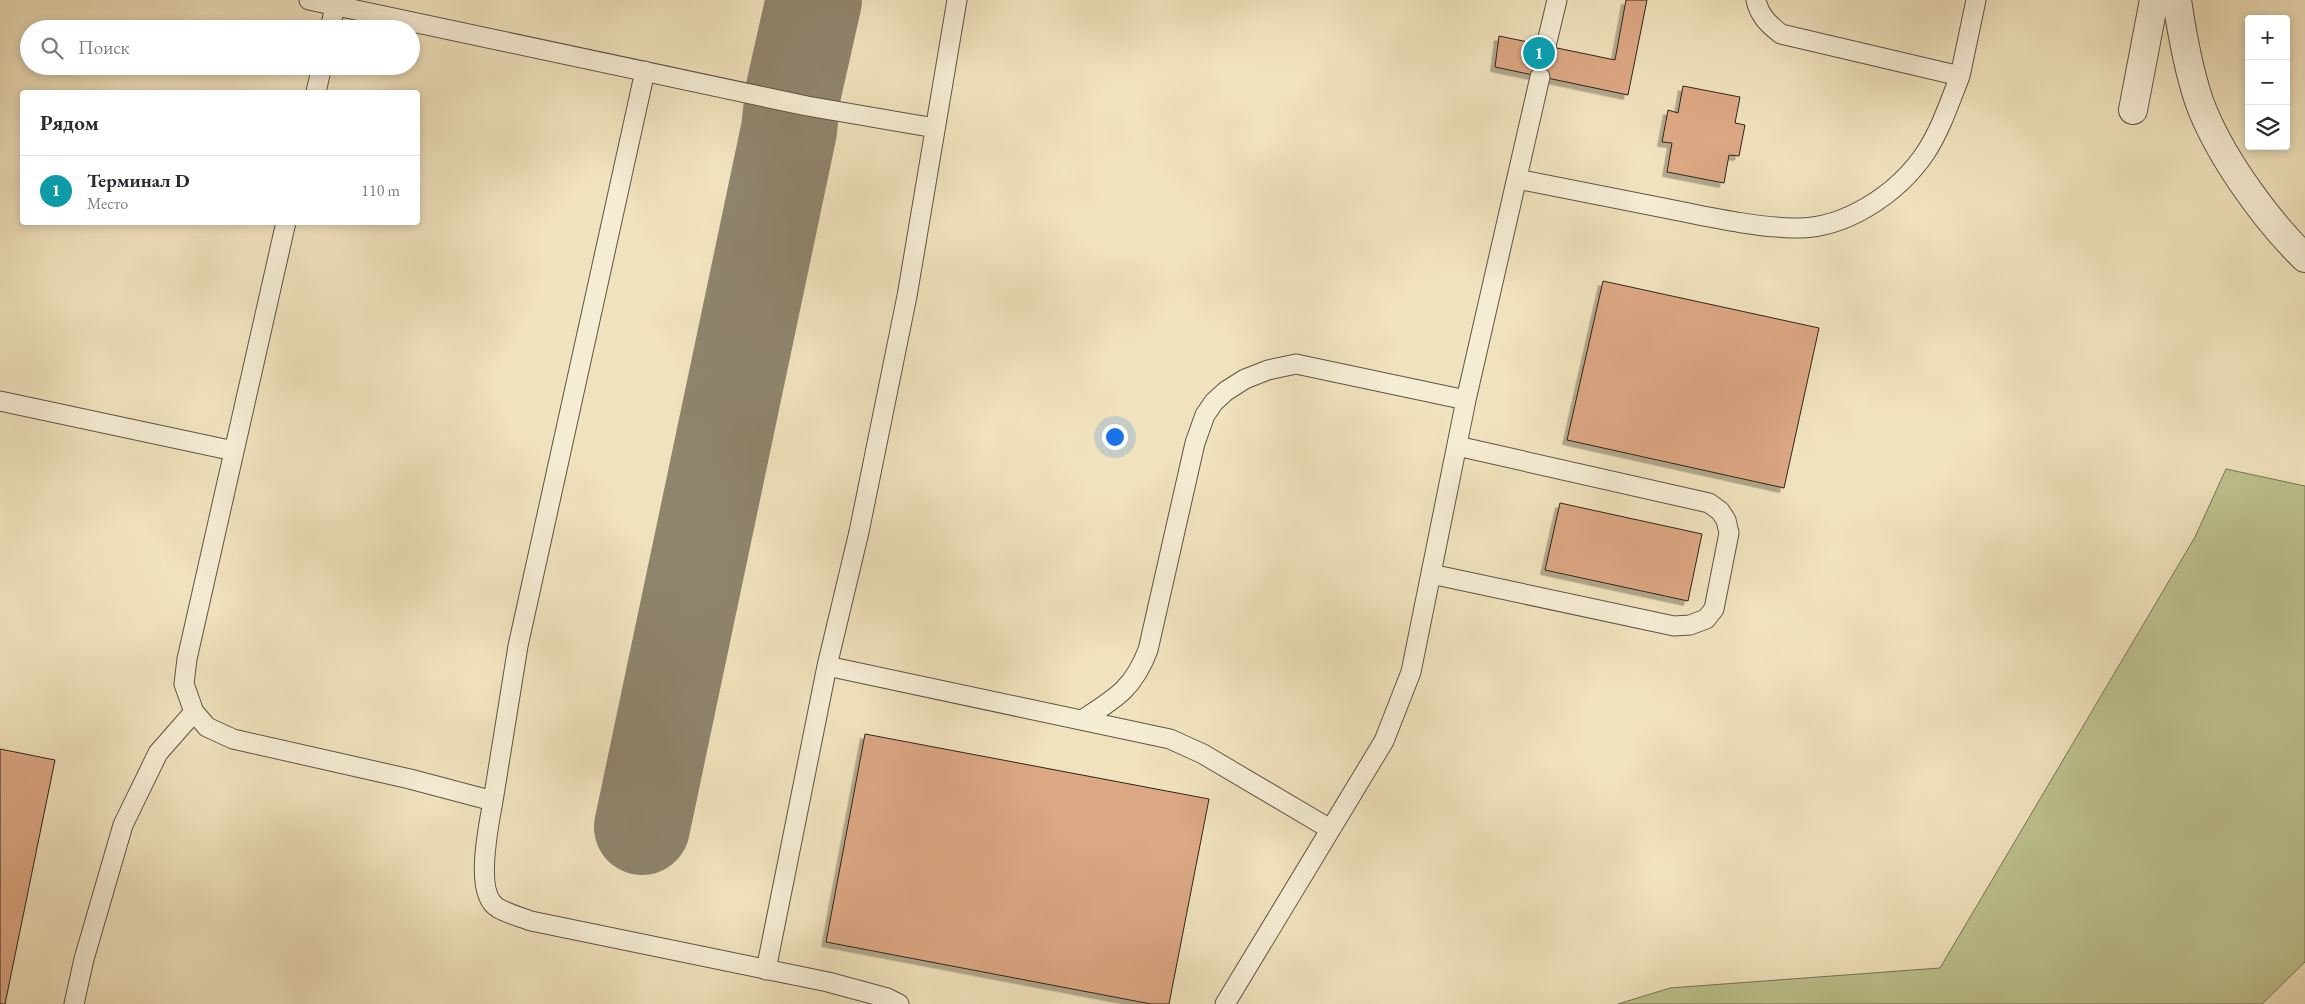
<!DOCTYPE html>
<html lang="ru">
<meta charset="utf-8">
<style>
:root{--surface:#fff;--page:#f2f2f3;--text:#2b2b33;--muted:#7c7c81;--line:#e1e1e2;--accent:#ea580c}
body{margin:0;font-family:"EB Garamond",serif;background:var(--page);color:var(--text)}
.controls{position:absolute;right:15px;top:15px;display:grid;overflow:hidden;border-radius:5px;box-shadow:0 2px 8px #0003}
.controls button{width:45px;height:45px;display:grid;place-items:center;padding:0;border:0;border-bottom:1px solid var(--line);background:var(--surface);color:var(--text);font:25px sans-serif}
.you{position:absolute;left:1114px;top:436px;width:18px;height:18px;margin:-12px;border:4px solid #fff;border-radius:50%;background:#1a73e8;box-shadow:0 0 0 8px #1a73e833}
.badge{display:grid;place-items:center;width:32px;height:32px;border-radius:50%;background:var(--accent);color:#fff;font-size:16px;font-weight:700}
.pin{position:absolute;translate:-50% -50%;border:2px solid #fff;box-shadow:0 1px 5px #0006}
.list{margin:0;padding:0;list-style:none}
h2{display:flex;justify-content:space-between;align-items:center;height:65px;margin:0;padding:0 20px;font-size:21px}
h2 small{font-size:16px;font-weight:400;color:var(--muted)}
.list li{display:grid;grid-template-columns:32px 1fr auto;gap:15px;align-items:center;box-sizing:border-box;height:70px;padding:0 20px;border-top:1px solid var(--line)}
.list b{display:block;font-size:19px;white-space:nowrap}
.list p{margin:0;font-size:16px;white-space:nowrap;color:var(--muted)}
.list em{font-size:16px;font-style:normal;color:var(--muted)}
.icon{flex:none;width:28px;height:28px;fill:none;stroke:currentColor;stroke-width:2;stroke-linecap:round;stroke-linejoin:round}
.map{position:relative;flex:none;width:2305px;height:1004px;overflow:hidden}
.search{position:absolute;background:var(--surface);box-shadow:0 2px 8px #0003;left:20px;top:20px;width:400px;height:55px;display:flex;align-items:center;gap:12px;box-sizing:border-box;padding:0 18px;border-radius:28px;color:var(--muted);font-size:19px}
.panel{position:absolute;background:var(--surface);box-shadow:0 2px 8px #0003;left:20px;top:90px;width:400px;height:135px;border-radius:5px}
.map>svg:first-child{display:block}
.green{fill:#bdc28e;stroke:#767455}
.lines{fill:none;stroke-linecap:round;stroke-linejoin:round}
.taxiway{stroke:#8f846c;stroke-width:96}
.building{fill:#dca783;stroke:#2e261c;filter:url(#shadow)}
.service-casing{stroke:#5e5544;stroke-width:21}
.minor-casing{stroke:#5e5544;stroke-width:30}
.tertiary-casing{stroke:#5e5544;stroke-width:30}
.service{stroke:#f5ecd4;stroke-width:19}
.minor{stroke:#f5ecd4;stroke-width:28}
.tertiary{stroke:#f5ecd4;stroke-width:28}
</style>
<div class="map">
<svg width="2305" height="1004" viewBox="0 0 2305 1004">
<defs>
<filter id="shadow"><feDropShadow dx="-4.5" dy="4.5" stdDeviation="0" flood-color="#0004"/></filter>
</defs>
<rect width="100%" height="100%" fill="#f0e2bd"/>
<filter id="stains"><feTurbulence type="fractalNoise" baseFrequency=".004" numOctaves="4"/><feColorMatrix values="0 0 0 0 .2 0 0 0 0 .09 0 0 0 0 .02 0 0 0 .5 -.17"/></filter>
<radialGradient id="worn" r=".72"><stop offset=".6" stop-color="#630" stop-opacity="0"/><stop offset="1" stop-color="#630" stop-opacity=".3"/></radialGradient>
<path class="green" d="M2226 469 2305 486V962L2262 1004H1618L1670 988 1940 968 2195 537Z"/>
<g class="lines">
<path class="taxiway" d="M642 827 789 130 793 93 814 0"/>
</g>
<path class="building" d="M1626 0H1647L1628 95 1495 67 1499 36 1615 60Z
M1683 86 1740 97 1735 123 1745 125 1739 156 1729 155 1724 183 1667 172 1672 143 1662 142 1668 110 1678 113Z
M1603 281 1819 328 1784 488 1567 440Z
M1560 503 1702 534 1688 601 1545 570Z
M865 734 1209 799 1169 1004H1151L826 942Z
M0 749 55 760 5 1004H0Z"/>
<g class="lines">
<g class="service-casing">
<path id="service" d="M309 0 807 106 935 128
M1756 0C1759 15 1768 24 1781 34L1960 76 1976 0
M330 29 335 6
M1546 46 1557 0
M316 92 322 66
M1517 179C1572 190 1628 201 1684 212 1719 219 1757 227 1793 228 1844 230 1898 194 1926 152 1941 129 1950 101 1960 76
M286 222 187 659 184 684 194 712 207 727 233 739 410 779 493 801C489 825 473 894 498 908 508 914 521 917 531 921L828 982 887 998 899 1004
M0 401 234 451
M1431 574 1674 626 1690 625 1706 619 1714 609 1729 533 1726 520 1720 511 1709 503 1457 446
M827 666 1170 739 1203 754 1330 829
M1082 720C1116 698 1133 689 1148 650L1195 443 1205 415 1214 402 1226 391 1245 379 1268 370 1296 364 1466 400
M493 801 518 646 645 71
M766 970 827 666 859 532 907 296 957 0
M74 1004 84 959 123 825 158 753 194 712
M1225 1004 1384 741 1411 672 1466 400 1540 77"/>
</g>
<g class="minor-casing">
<path id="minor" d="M2133 110 2154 0"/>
</g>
<g class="tertiary-casing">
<path id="tertiary" d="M2177 0C2182 34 2188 68 2199 101 2218 154 2265 219 2305 258"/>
</g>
<use href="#service" class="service"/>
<use href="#minor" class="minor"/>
<use href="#tertiary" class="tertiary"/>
</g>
<rect width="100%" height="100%" filter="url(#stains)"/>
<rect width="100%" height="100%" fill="url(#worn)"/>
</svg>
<div class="controls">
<button>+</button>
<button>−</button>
<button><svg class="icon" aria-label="layers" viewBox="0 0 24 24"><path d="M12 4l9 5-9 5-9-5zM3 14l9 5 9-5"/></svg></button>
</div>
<div class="you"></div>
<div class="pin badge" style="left:1539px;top:53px;background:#0f9aa8">1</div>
<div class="search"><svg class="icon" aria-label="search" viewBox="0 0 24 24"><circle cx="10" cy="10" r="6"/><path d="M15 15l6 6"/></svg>Поиск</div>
<section class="panel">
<h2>Рядом<small></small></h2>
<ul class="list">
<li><span class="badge" style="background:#0f9aa8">1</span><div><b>Терминал D</b><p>Место</p></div><em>110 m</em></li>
</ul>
</section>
</div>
